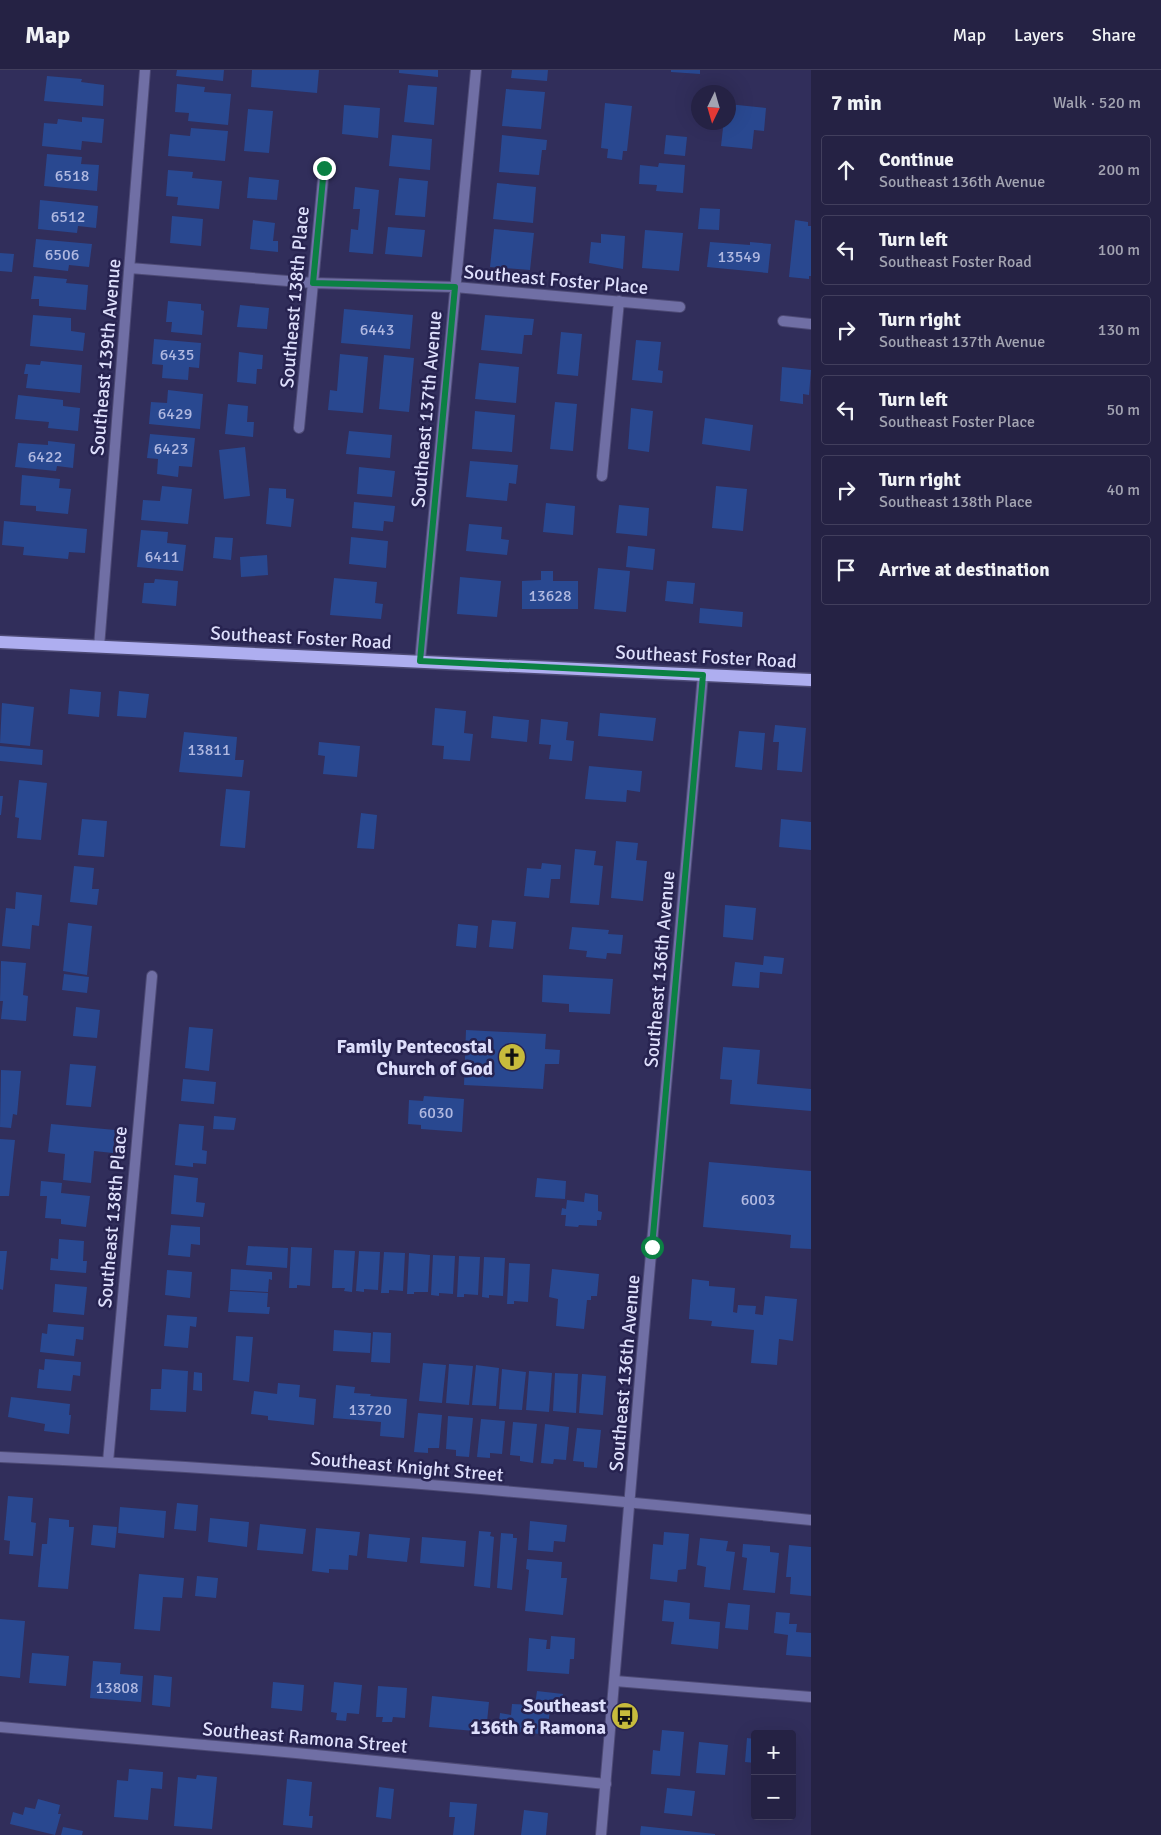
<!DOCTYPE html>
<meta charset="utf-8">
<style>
:root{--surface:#252244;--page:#312f4f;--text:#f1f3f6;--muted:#a3a4b2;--line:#423f5d}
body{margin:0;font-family:Signika,sans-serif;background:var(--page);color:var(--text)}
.controls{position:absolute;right:15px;bottom:15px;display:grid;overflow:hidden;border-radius:5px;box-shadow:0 5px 20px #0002}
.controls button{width:45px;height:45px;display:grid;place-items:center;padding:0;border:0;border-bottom:1px solid var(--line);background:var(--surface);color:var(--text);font:25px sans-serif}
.compass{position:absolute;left:691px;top:15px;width:45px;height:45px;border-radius:50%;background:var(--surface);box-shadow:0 5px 20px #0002;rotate:185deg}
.stop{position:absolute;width:15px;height:15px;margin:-11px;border:4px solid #0b8043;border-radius:50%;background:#fff}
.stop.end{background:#0b8043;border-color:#fff;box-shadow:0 1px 5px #0008}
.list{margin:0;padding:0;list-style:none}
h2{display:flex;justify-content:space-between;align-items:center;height:65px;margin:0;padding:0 20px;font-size:21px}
h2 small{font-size:16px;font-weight:400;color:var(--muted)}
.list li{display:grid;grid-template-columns:32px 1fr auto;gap:15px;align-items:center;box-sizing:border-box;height:70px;margin:0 10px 10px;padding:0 10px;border:1px solid var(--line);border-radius:5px}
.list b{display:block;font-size:19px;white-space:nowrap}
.list p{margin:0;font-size:16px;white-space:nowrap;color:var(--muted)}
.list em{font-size:16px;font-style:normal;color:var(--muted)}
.icon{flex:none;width:28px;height:28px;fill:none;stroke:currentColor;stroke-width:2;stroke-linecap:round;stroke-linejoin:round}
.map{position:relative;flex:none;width:811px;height:1765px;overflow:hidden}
header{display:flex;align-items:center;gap:30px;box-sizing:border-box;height:70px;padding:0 25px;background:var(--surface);border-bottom:1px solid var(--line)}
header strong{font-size:24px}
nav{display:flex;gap:28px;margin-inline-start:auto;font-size:18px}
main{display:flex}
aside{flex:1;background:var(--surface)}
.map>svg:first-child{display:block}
.building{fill:#294890}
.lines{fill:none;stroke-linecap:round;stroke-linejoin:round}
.minor-casing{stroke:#4d4a75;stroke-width:12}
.tertiary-casing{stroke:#4d4a75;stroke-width:12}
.primary-casing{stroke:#4d4a75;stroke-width:15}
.minor{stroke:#706fa5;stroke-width:10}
.tertiary{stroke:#706fa5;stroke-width:10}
.primary{stroke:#aeaef0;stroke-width:12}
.route{stroke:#0b8043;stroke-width:6}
.labels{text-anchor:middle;stroke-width:5;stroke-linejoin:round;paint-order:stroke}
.number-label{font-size:16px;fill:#b0b8e0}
.street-label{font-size:19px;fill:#dddefb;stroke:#272350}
.poi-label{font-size:19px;font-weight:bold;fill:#dddefb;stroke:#272350;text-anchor:end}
</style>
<header>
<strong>Map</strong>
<nav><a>Map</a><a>Layers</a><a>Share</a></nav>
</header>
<main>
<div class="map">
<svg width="811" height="1765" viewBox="0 0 811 1765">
<rect width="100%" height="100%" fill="#312e5b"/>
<path class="building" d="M177 0H224L223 11 176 6Z
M252 0H319L317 23 251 17Z
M399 0H438V7L399 3Z
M512 0H548L547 11 511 8Z
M671 0H700V4L671 2Z
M47 6 82 9 81 12 104 15 103 36 44 31Z
M177 14 205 17 204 22 231 24 228 55 188 51 189 43 175 42Z
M408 15 437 17 434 55 404 52Z
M506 19 545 22 541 59 502 56Z
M605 33 632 36 627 81H623L622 90 607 88 608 79 601 78Z
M728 34 766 38 764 61 754 60 752 79 721 76 723 58 711 55 712 52H728Z
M344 35 380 38 378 68 342 64Z
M248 39 273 41 269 83 244 81Z
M82 47 104 49 102 73 82 71 81 80 42 76 44 53 57 54 58 49 82 52Z
M191 58 228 61 225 91 168 86 170 64 190 66Z
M392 65 432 69 430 100 389 96Z
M502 65 547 70 546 80H542L539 105 499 102Z
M666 65 687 67 685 86 664 84Z
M47 84 82 87 81 94 99 95 97 121 44 116Z
M659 93 685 95 683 123 656 121 657 115 639 114 640 95 658 97Z
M168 100 193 102 192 108 222 111 219 139 177 135 178 127 166 126Z
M249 107 279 110 277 130 247 128Z
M399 108 428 111 425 147 395 145Z
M497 113 536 117 533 153 493 149Z
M355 117 379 120 373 184 349 182 351 159 358 160 360 139H353Z
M40 130 98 136 96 158 78 156 77 163 38 159Z
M700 138 720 139 719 160 698 159Z
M172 146 203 149 201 176 170 173Z
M253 150 275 153 273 171H278V182L250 179Z
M795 150 808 152V156H811V206H809V209L789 207Z
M388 157 425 160 422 187 385 184Z
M494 159 534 163 530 200 490 197Z
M645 160 683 163 679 201 642 198Z
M601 164 625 166 623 199 589 193 591 172 601 173Z
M36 169 92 174 89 197 69 195 68 201 33 197Z
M710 172 750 175V172L771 174 768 203 707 197Z
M0 183 14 184 12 202 0 201Z
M34 206 67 209 66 213 88 215 86 240 39 236V229H31Z
M168 231 201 234V240L204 241 202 265 171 262 172 252H166Z
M240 235 269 238 267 259 237 257Z
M344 239 413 245 410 279 341 273Z
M33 245 71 248V261L85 263 83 281 30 276Z
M485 245 534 249 532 265H524L522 284 481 280Z
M561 262 582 264 578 306 557 304Z
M154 269 201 273 199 298 189 297 188 310 162 308 163 295 152 294Z
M636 270 661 272 658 300 663 301 662 313 632 310Z
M239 282 263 285 262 299H257L256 314 237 312Z
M340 284 368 287 363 343 328 340 330 320 337 321Z
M384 285 414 288 409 342 379 339Z
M41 291 82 295 80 323 26 318 28 304H24L26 294 40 295Z
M479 293 519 297 516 333 475 329Z
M782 297 811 300 809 325 803 324V334L780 331Z
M168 320 203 324 200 359 149 354 151 332 167 333Z
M18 325 63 330V336L80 338 78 361 48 358 49 352 15 349Z
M555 332 577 334 573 381 550 379Z
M228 334 248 336 247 352H254L253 367 225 364Z
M631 338 653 341 649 382 628 379Z
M475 341 515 345 512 382 472 379Z
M705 348 753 355 750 381 702 374Z
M349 361 392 365 390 388 346 384Z
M150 364 195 368 192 397 179 396 178 407 157 404 158 389 147 388Z
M48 371 75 374 73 398 57 396 56 401 15 397 18 373 48 375Z
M245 377 250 426 224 429 219 380Z
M470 391 518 395 516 414 509 413 507 431 466 427Z
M359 397 395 401 392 427 357 424Z
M22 405 60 409 59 418 71 419 68 444 36 441V436L20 435Z
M162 416 192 419 188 454 141 450 143 430 160 431Z
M716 416 747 419 743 461 712 458Z
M269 418 286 419V428L294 429 291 457 266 454Z
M354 432 395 436 393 452 384 451 383 461 352 458Z
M546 433 575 436 573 465 543 462Z
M619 435 649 438 647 466 616 463Z
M4 451 87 459 85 483 69 482 68 489 23 485 24 477 2 475Z
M469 454 502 457 501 469 509 470 507 485 466 481Z
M141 460 168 462 167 473 186 475 183 501 137 497Z
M215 467 233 468 231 490 213 488Z
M351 467 388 471 386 498 349 494Z
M628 476 655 479 653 500 626 497Z
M267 485 268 505 241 507 240 487Z
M598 498 630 501 626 542 594 539Z
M541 501H553V511H578V539H522V511L541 510Z
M460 507 501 511 497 547 457 544Z
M334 508 377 512 375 533 383 534 381 549 330 545Z
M155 509 178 511 176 536 142 533 144 513H154Z
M667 511 695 513 693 534 665 531Z
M700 538 743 542 742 557 699 553Z
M70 619 101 622 99 647 68 644Z
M119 621 149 624 146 648 117 646Z
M2 633 34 637 30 676 0 673Z
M435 638 466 641 464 663 473 664 470 691 443 689 444 676 432 675Z
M600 643 656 648 653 671 598 666Z
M493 646 529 650 527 672 491 668Z
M541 649 568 652 566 670 574 671 572 691 549 689 551 675 539 674Z
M775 655 806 658 802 702 777 700 779 672H773Z
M739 661 765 663 762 700 735 697Z
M184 662 237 667 235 690H244L242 707 179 702Z
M319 672 360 676 357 707 323 704 325 686 318 685Z
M0 676 43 680 42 695 0 691Z
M589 696 642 701 640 722 627 720 626 732 585 729Z
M19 710 47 713 41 770 17 768 19 748 15 747Z
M226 719 250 721 245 778 220 776Z
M0 726H3L1 745H0Z
M361 743 377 745 374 779 357 778Z
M82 749 107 751 104 787 78 785Z
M781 749 811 752V780L779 777Z
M616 771 638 773 636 790 647 791 643 831 611 828Z
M575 779 596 781 594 795 603 796 599 835 570 833Z
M542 793 561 795 560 809H551L549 828 524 826 527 798 541 799Z
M74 796 94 798 92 819H99L97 835 70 832Z
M16 822 42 825 39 856 32 855 30 879 2 876 6 838 15 839Z
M725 835 756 838 753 870 723 867Z
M492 850 516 852 513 879 489 877Z
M68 853 92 856 87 905 63 901Z
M458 854 478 856 476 878 456 876Z
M572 857 609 860 608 864 623 865 621 884 607 883 606 889 586 887 587 881 569 879Z
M764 886 784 888 782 904 760 902 759 918 732 916 735 892 763 895Z
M1 891 26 893 23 925 28 926 26 951 1 949 3 931H0Z
M64 904 89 907 87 923 62 920Z
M543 905 613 909 610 944 569 942V934L542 932Z
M76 937 100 940 97 968 73 966Z
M189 957 213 959 209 1001 185 998Z
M466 960 546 964 545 979 560 980 559 994H545L543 1019 464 1015Z
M723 977 760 980 757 1014 811 1019V1041L730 1034 732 1010 720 1009Z
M70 994 96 996 91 1037 66 1035Z
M1 1000 21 1001 17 1045 13 1044 11 1058 0 1057Z
M183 1009 216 1012 214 1034 181 1031Z
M424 1026 464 1029 462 1062 421 1059V1055L408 1054 409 1030 423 1031Z
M214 1046 236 1048 234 1060 213 1059Z
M51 1054 115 1060 113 1083 94 1081 91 1113 63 1110 65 1084 48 1082Z
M179 1054 204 1056 202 1080 207 1081 206 1094 193 1093V1097L175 1095Z
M0 1069 15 1070 9 1126H0Z
M709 1092 811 1101V1179L790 1178 791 1165 703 1157Z
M174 1105 198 1108 196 1132 205 1133 203 1147 171 1144Z
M537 1108 566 1111 565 1129 535 1127Z
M41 1111 62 1113 61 1123 90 1126 86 1157 61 1154V1149L45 1148 47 1126H40Z
M585 1123 598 1125V1141L602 1142 601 1150H597V1156L579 1155 578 1157 565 1156 566 1145H561L562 1138 566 1139 567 1130 584 1132Z
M171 1155 200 1157V1175L191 1174 190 1187 168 1185Z
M59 1169 84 1171 83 1191H87L86 1203 50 1200 51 1188 58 1189Z
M248 1176 288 1178 287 1198 246 1195Z
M291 1177 312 1178 310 1216 297 1215V1218H289Z
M334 1180 355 1181 352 1222 344 1221 345 1218H332Z
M0 1181H7L3 1220 0 1219Z
M359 1181 380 1182 378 1220 364 1219V1222L356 1221Z
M384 1182 405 1183 403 1221 389 1220V1223H381Z
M409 1183 430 1185 428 1222H414V1224H407Z
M433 1185 455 1186 453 1224 439 1223V1226L431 1225Z
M459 1186 480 1187 478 1225 464 1224V1227H457Z
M484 1187 505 1188 503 1226 489 1225V1228L482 1227Z
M509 1193 530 1194 528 1232 514 1231V1234H507Z
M231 1199 272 1202V1210L269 1209 268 1222 230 1220Z
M552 1199 599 1204 597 1226H591V1230H587L584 1259 556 1256 558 1229 549 1227Z
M167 1200 192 1202 190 1228 165 1225Z
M692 1209 709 1211V1216L735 1218 733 1242 737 1243 738 1235 756 1236 755 1244 763 1245 765 1226 797 1229 793 1271 779 1269 777 1295 751 1293 754 1260 711 1256 712 1251 689 1249Z
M55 1214 87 1217 84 1245 53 1242Z
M230 1221 268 1223 267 1237H270L269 1244 228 1242Z
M167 1245 197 1247 196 1257 190 1256 188 1278 164 1276Z
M48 1254 84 1257 83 1270 76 1269 74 1286 40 1282 42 1263 47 1264Z
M334 1260 371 1263 370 1283 333 1281Z
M373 1262 391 1263 390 1293 371 1292Z
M236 1266 253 1267 249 1312 233 1310Z
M45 1289 81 1292 80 1306 73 1305 71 1321 37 1318 39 1299 44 1300Z
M423 1293 446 1295 442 1333 419 1331Z
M449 1294 473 1296 469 1335 446 1333Z
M476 1295 499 1298 496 1336 472 1335Z
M162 1299 188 1301 186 1342 150 1340 151 1319H161Z
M502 1299 526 1302 522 1340 499 1339Z
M529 1301 552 1303 549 1342 526 1340Z
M194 1302 202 1303V1321L193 1320Z
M555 1303 578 1304 576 1343 553 1341Z
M582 1304 606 1306 603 1345 579 1343Z
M278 1313 300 1315 299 1327 316 1329 314 1355 268 1350V1346L251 1344 254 1321 277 1324Z
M336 1315 355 1317 354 1323 371 1324 370 1326 407 1329 404 1368 380 1366 381 1352 333 1348Z
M11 1327 70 1334 69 1345H71L69 1364 44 1361 45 1354 8 1347Z
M418 1343 442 1345 439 1378H428V1383L414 1382Z
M448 1346 473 1348 469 1387 456 1386V1380L446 1379Z
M481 1349 505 1351 502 1384 490 1383V1388L477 1387Z
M513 1352 537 1354 533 1393 520 1391V1386L510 1385Z
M545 1354 569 1357 566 1390 554 1389 553 1394 541 1393Z
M577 1358 601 1360 597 1398 584 1397V1392L573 1391Z
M8 1426 33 1428 31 1452 36 1453 33 1486 9 1484 10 1471 4 1470Z
M177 1433 198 1435 196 1461 174 1459Z
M120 1437 166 1441 164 1468 118 1463Z
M49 1448 69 1450V1457H74L68 1519 38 1517 42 1474H47Z
M210 1448 249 1452 247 1477 208 1472Z
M530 1451 567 1455 565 1472 554 1471 553 1482 528 1480Z
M260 1454 306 1459 303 1484 257 1480Z
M93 1455 117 1457 115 1478 91 1475Z
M316 1458 360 1462 357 1486 349 1485 348 1500 329 1499V1503L312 1501Z
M479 1461 491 1462 490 1466 494 1467 490 1518 474 1516Z
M664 1462 689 1464 686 1499 678 1500 677 1512 650 1509 653 1474 663 1475Z
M501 1463 513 1464V1468H517L512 1520 497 1518Z
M369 1464 410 1468 407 1492 367 1488Z
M422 1467 466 1471 464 1497 420 1493Z
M700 1468 728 1471 726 1481 735 1482 730 1520 704 1517 706 1497 697 1495Z
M743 1474 770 1476V1482L779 1483 775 1523 743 1520 747 1488 742 1487Z
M789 1475 811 1477V1526L790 1524 791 1507H786Z
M527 1489 562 1492 561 1508H567L563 1545 525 1541 529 1500 526 1499Z
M139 1504 184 1508 182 1528 163 1527 160 1561 134 1559Z
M197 1506 218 1508 216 1528 195 1526Z
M664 1530 690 1533 689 1549 720 1552 718 1579 671 1574 674 1552 662 1551Z
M728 1533 750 1535 748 1560 725 1558Z
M776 1542 790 1543 789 1554H797L796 1562 811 1563V1587L786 1585 788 1565 774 1563Z
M0 1549 25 1551 20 1608 0 1606Z
M551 1566 575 1568 574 1589H570L569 1604 527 1601 529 1568 547 1570 546 1579H550Z
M32 1583 69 1586 66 1616 29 1613Z
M93 1591 121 1593 120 1604 143 1606 141 1632 90 1628Z
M154 1605 172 1607 170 1637 152 1635Z
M273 1612 304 1615 302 1641 271 1638Z
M334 1612 362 1615 359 1644 347 1643 346 1651 336 1650 337 1643 331 1642Z
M378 1616 407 1618 405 1648 393 1647 392 1652H382L383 1647H376Z
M537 1621 563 1624 561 1640 550 1639 547 1665 498 1659 500 1643 511 1645 512 1634 535 1635Z
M432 1626 489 1632 486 1662 429 1657Z
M662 1660 684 1662 680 1706 651 1704 653 1680 660 1681Z
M747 1668 755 1669V1693L745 1692Z
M699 1672 728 1675 725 1705 696 1703Z
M129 1699 163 1702 162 1719 151 1718 148 1750 114 1747 117 1710 128 1711Z
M197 1705 217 1707 212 1759 174 1756 178 1707 196 1709Z
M287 1709 312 1712 309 1746H313L312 1758 283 1755Z
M379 1717 394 1719 391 1749 376 1747Z
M667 1718 695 1721 692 1746 664 1743Z
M38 1729 60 1735 58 1744H61L55 1765 10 1754 13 1742 23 1745 25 1737 35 1739Z
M450 1732 477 1734 474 1765H453L455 1747H449Z
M524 1740 548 1743 546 1765H521Z
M641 1756 715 1764V1765H640Z
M63 1757 83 1761 82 1765H61Z"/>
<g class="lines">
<g class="minor-casing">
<path id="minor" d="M130 198 313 213 455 217 680 237
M783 251 811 254
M299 358 324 99
M602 406 619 231
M99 577 145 0
M420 591 476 0
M0 1387C271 1399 541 1423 811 1450
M108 1392 152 906
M615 1611 811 1627
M0 1657 296 1683 606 1714"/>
</g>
<g class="tertiary-casing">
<path id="tertiary" d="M601 1765 642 1284 703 605"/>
</g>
<g class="primary-casing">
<path id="primary" d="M0 572 811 610"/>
</g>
<use href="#minor" class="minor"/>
<use href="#tertiary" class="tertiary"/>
<use href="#primary" class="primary"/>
</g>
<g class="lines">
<path class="route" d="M324 98 313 213 455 217 420 591 703 605 652 1177"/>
</g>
<defs>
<g id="church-disc" transform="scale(1.4375)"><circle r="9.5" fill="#c7bb3c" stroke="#272350"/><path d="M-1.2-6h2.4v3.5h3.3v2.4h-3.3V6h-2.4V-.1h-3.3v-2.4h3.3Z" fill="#111"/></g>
<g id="bus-disc" transform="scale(1.4375)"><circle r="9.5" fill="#c7bb3c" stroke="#272350"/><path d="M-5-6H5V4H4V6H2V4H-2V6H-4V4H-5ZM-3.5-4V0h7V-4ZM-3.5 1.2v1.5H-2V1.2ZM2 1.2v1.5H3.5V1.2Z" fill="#111"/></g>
</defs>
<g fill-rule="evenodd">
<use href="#church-disc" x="512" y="987"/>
<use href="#bus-disc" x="625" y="1646"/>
</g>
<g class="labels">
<g class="number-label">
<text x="72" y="111">6518</text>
<text x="68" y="152">6512</text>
<text x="62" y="190">6506</text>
<text x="739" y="192">13549</text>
<text x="377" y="265">6443</text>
<text x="177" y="290">6435</text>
<text x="175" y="349">6429</text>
<text x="171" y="384">6423</text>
<text x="45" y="392">6422</text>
<text x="162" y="492">6411</text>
<text x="550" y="531">13628</text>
<text x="209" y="685">13811</text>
<text x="436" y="1048">6030</text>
<text x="758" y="1135">6003</text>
<text x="370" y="1345">13720</text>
<text x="117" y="1623">13808</text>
</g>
<g class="street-label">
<text transform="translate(556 209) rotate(5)" y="7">Southeast Foster Place</text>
<text transform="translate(294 227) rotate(-85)" y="7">Southeast 138th Place</text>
<text transform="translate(105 287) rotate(-85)" y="7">Southeast 139th Avenue</text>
<text transform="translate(426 339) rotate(-85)" y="7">Southeast 137th Avenue</text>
<text transform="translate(301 567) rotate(3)" y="7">Southeast Foster Road</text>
<text transform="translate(706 586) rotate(3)" y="7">Southeast Foster Road</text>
<text transform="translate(659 899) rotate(-85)" y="7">Southeast 136th Avenue</text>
<text transform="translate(112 1147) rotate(-85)" y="7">Southeast 138th Place</text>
<text transform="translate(624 1303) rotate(-85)" y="7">Southeast 136th Avenue</text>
<text transform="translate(407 1396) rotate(5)" y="7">Southeast Knight Street</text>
<text transform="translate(305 1667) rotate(5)" y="7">Southeast Ramona Street</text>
</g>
<g class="poi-label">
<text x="493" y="983">Family Pentecostal<tspan x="493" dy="22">Church of God</tspan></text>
<text x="606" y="1642">Southeast<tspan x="606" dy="22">136th &amp; Ramona</tspan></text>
</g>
</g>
</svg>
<div class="controls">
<button>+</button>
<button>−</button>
</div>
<svg class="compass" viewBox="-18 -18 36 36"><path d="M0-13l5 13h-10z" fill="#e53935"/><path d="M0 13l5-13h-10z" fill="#a3a4b2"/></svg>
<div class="stop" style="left:652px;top:1177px"></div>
<div class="stop end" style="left:324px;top:98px"></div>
</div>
<aside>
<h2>7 min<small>Walk · 520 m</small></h2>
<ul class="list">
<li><svg class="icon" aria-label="ahead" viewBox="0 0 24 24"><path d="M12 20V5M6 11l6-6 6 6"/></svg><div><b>Continue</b><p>Southeast 136th Avenue</p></div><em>200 m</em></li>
<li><svg class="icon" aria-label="left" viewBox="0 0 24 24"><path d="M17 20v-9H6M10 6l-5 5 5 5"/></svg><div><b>Turn left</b><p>Southeast Foster Road</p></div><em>100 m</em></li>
<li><svg class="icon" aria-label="right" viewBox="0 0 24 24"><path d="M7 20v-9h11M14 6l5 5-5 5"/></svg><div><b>Turn right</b><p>Southeast 137th Avenue</p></div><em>130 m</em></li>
<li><svg class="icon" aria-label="left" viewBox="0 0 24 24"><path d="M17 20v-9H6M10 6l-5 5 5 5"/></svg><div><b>Turn left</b><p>Southeast Foster Place</p></div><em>50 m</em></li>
<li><svg class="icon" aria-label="right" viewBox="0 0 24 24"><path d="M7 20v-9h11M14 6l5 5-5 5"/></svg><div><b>Turn right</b><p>Southeast 138th Place</p></div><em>40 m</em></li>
<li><svg class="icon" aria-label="arrive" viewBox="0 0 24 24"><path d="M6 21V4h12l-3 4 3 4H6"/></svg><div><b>Arrive at destination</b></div></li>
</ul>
</aside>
</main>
